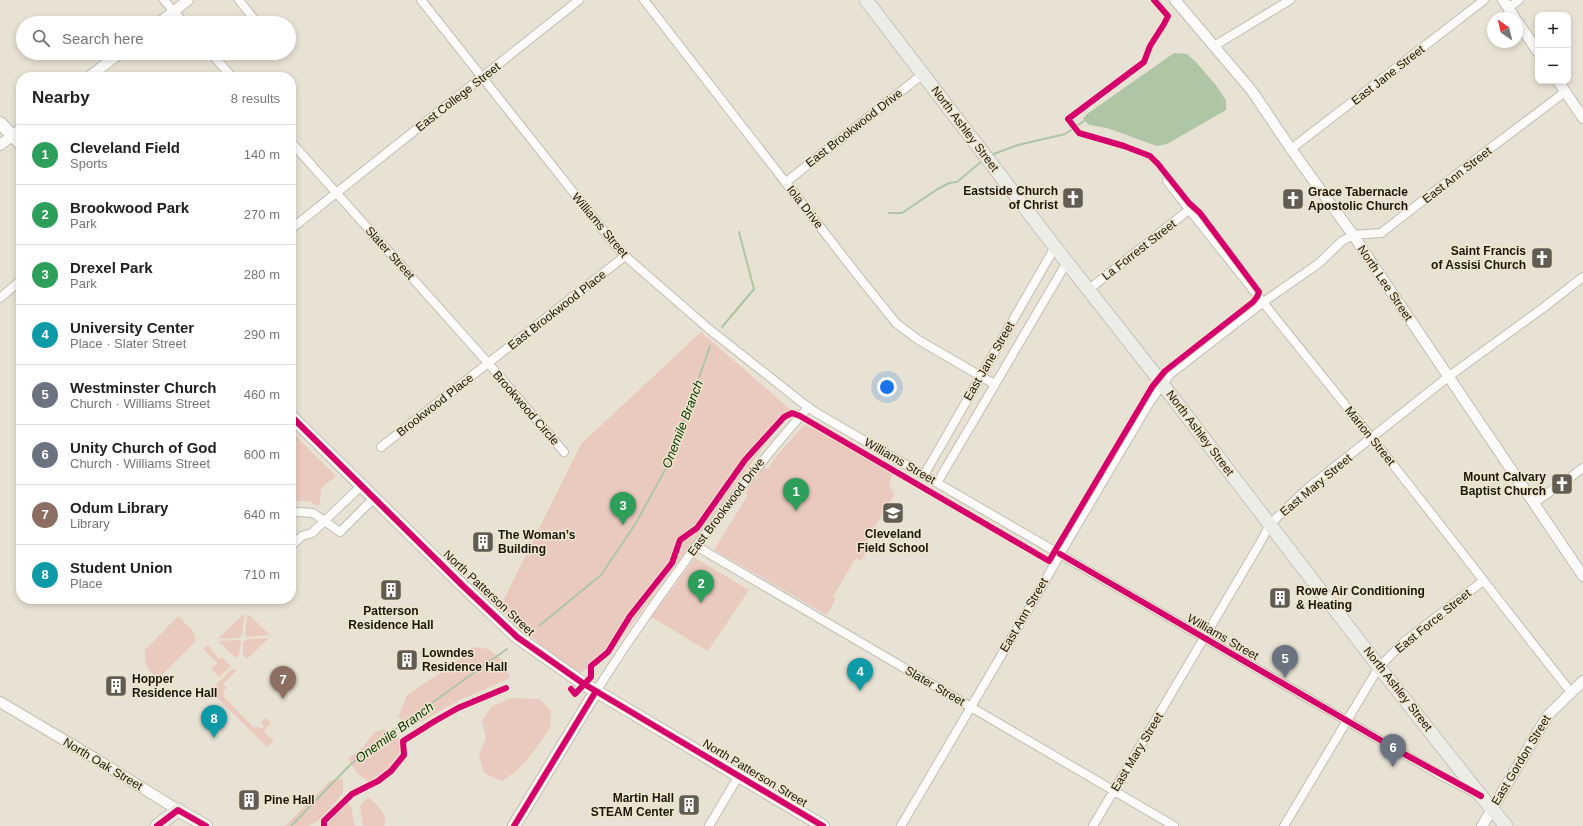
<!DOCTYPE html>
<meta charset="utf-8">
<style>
:root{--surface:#fff;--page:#f6f6f6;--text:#202124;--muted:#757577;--line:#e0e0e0;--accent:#625d53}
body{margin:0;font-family:Helvetica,sans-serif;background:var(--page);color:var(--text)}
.controls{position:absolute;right:12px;top:12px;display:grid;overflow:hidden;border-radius:8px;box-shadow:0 2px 6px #0003}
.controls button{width:36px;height:36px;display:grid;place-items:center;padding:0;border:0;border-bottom:1px solid var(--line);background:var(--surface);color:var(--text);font:20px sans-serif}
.compass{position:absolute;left:1487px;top:12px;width:36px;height:36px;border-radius:50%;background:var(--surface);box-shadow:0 2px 6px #0003;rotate:325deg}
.you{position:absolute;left:887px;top:387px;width:14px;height:14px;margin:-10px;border:3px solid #fff;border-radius:50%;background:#1a73e8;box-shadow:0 0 0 6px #1a73e833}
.badge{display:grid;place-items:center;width:26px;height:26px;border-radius:50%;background:var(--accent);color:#fff;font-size:13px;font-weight:700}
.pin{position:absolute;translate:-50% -33px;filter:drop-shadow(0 1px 2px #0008)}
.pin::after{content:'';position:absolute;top:21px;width:14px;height:12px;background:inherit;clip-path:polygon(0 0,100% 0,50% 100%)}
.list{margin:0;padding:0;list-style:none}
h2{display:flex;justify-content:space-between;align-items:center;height:52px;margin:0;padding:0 16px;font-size:17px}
h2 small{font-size:13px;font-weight:400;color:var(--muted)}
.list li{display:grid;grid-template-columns:26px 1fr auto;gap:12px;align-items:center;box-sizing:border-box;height:60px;padding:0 16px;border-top:1px solid var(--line)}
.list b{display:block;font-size:15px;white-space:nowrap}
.list p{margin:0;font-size:13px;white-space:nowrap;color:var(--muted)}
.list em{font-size:13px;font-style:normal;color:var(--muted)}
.icon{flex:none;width:22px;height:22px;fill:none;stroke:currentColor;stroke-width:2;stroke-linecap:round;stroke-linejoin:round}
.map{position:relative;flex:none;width:1583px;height:826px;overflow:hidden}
.search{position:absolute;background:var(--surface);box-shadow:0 2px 6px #0003;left:16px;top:16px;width:280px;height:44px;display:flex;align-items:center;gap:10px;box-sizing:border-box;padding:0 14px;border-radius:22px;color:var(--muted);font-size:15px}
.panel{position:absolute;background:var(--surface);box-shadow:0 2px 6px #0003;left:16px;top:72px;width:280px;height:532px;border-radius:16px}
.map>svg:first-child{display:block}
.green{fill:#eacabf}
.water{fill:#aec5a6}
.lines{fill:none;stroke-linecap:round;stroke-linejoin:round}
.stream{stroke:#aec5a6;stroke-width:2}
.minor-casing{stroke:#c2bdb2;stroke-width:10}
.tertiary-casing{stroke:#c2bdb2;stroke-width:12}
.secondary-casing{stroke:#c2bdb2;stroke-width:14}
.primary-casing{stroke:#c5c2bb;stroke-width:15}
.minor{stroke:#fcfbf9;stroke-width:8}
.tertiary{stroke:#fcfbf9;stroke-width:10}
.secondary{stroke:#fcfbf9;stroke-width:12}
.primary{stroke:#edede7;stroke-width:13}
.cycleway-casing{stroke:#f0e5cc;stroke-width:8}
.cycleway{stroke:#d6006c;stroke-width:6}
.labels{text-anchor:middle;stroke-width:3;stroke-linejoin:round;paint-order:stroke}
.street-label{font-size:12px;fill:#1a160d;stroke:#f0e5cc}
.poi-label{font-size:12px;font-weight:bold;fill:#1a160d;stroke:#f0e5cc;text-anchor:start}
.water-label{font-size:13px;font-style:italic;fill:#013703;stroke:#f0e5cc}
</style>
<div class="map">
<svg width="1583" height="826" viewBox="0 0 1583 826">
<rect width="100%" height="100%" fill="#e8e2d4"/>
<path class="green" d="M701 332 791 410 609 655 580 673 548 652 500 607 581 444Z
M806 423 894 472 889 483 894 495 866 542 871 545 861 561 856 558 833 596 836 598 827 615 714 550 748 495 746 493 753 480 755 481 764 467 768 469 776 456Z
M291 431 336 476 321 488 320 504 318 506 309 501H291Z
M695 558 749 590 708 651 651 617Z
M245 613 242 634 238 638 218 639Z
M248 614 270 635 247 637 245 634 247 615Z
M178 616 194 632V635L196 641 159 678C146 672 145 663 145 650Z
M269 638 247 659 243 655V642L247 639Z
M239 640 241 642 239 655 236 658 218 641Z
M208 645 219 659 222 657 231 666 219 677 211 669 217 663 203 649Z
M472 647 489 649 504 661 510 678 495 685 460 700 413 726 398 717 407 695 462 658Z
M232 669 237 670 223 684 227 688 223 691 225 694 223 696 254 728 257 726 261 729 264 726 261 722 266 718 271 723 264 731 274 741 267 747 210 691Z
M511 698 539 699 551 710 550 728 529 758 515 772 502 781 484 773 479 755 486 738 482 721 492 706Z
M386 729 400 740 399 753 385 772 368 781 357 773 348 759 363 747 375 732Z
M343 778V793C335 802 320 823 308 826 301 826 291 826 285 826L330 781Z
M368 797C376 804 389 814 384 826H363L360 806Z
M348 803 351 806 355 826H328L327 822Z"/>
<path class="water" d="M1174 53 1187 54 1196 62 1215 84 1226 100V110L1167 144 1157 146 1107 128 1089 125 1083 119 1087 114Z"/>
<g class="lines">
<path class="stream" d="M991 155 1018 145 1065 134 1084 121
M889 213H902L936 190 949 183 957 182 982 161
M722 327 754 289 739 232
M540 625 601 575 636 523 670 461 710 346
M291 826 351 764 401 725 507 649"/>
<g class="minor-casing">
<path id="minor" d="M164 0 184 23
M239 0 257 23
M421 0 615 245 625 256 709 329 800 401 815 412 1442 776 1477 794
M644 0 859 277 896 323 917 339 994 384
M1508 8 1519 0
M1214 46 1290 0
M211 53 232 77
M291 142 489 364 564 452
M1291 149 1484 0
M1167 181C1234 267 1303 352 1371 437 1439 522 1504 608 1571 692
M786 182 923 74
M291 229 579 0
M1088 290 1190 209
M0 298 21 280
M381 447 625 256
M924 475 1055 247
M937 483 1067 262
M1534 503 1583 468
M297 512 313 513 340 532 374 498
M291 546 302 536 312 533 362 485
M696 546 1174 826
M596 691C635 630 676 572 720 515 749 478 777 441 809 407
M709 826 738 777
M901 826 1045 581 1060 554 1148 405 1169 375 1262 303 1318 264 1342 241 1353 235 1381 233 1488 150 1565 92
M1093 826 1260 543 1270 524 1308 488 1448 377 1543 308 1583 277
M1284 826 1379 667 1404 642 1483 581"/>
</g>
<g class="tertiary-casing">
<path id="tertiary" d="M1175 0 1252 91 1291 149 1353 235 1583 576
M1503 0 1515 18
M1517 21 1538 52
M159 23 188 0
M89 77 120 53
M1558 81 1583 118
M0 145 21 129
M0 702 91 756 178 810
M1482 826 1548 715 1583 681"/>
</g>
<g class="secondary-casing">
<path id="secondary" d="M0 123 21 144
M291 416 462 585 517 637 584 684 823 826
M178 810 206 826
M514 826 596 691"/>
</g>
<g class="primary-casing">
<path id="primary" d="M866 0 1055 247 1153 372 1379 667 1481 796 1506 826
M157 826 178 810"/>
</g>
<use href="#minor" class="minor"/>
<use href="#tertiary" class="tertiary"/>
<use href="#secondary" class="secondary"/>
<use href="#primary" class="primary"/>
<g class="cycleway-casing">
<path id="cycleway" d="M291 416 462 585 517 637 584 684 823 826
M1060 554 1406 755 1481 796
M571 689 575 694 591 677V666L608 652 630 616 672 563 680 540 697 528 745 460 784 417 792 413 800 416 1049 561 1152 387 1165 371 1253 302 1257 297 1259 292 1200 213 1189 203 1158 164 1150 156 1124 146 1079 133 1068 119 1144 62 1150 46 1164 24 1168 16 1154 0
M157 826 178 810 206 826
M324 826V821L352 794 378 781 391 771 404 755 403 741 435 721 458 708 506 688
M514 826 596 691"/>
</g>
<use href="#cycleway" class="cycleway"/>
</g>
<defs>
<g id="church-square" transform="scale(1.15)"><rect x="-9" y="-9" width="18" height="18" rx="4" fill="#625d53" stroke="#f0e5cc"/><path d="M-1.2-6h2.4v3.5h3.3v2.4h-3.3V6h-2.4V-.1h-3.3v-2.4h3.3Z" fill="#fff"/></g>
<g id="school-square" transform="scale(1.15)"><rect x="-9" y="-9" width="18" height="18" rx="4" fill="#625d53" stroke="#f0e5cc"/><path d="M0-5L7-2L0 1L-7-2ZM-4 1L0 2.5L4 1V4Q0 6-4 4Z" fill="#fff"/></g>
<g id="building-square" transform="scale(1.15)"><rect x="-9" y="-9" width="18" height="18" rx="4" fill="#625d53" stroke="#f0e5cc"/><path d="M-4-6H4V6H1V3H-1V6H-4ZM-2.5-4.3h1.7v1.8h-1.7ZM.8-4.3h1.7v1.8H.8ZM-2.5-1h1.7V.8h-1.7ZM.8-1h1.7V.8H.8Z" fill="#fff"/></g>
</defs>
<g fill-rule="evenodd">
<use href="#church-square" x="1073" y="198"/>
<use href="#church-square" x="1293" y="199"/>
<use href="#church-square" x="1542" y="258"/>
<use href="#church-square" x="1562" y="484"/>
<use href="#school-square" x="893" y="513"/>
<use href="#building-square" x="483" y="542"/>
<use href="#building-square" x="391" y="590"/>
<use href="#building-square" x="1280" y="598"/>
<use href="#building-square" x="407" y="660"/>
<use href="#building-square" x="116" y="686"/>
<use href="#building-square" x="249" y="800"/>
<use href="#building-square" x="689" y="805"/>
</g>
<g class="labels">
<g class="street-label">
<text transform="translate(1388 75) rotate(-38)" y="4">East Jane Street</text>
<text transform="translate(458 97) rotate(-38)" y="4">East College Street</text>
<text transform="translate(854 128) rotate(-38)" y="4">East Brookwood Drive</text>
<text transform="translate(965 129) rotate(53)" y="4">North Ashley Street</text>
<text transform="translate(1457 175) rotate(-38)" y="4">East Ann Street</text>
<text transform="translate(805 207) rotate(52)" y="4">Iola Drive</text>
<text transform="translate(600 225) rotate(50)" y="4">Williams Street</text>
<text transform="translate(1139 250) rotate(-38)" y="4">La Forrest Street</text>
<text transform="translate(390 253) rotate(48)" y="4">Slater Street</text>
<text transform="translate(1385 283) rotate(56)" y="4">North Lee Street</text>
<text transform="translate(557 310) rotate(-38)" y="4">East Brookwood Place</text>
<text transform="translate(989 361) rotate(-60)" y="4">East Jane Street</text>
<text transform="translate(435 405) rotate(-38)" y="4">Brookwood Place</text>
<text transform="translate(526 408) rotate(49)" y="4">Brookwood Circle</text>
<text transform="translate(1200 433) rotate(53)" y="4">North Ashley Street</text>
<text transform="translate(1370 436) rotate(51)" y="4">Marion Street</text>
<text transform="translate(900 461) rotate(30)" y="4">Williams Street</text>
<text transform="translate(1316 485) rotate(-40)" y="4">East Mary Street</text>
<text transform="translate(726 507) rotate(-53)" y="4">East Brookwood Drive</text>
<text transform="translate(489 593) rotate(43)" y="4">North Patterson Street</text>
<text transform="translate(1024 615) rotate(-60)" y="4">East Ann Street</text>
<text transform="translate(1433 621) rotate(-39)" y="4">East Force Street</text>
<text transform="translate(1223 637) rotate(30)" y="4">Williams Street</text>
<text transform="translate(935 686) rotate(30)" y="4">Slater Street</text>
<text transform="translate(1398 689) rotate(52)" y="4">North Ashley Street</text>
<text transform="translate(1137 752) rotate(-59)" y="4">East Mary Street</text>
<text transform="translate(1521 760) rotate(-59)" y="4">East Gordon Street</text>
<text transform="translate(103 764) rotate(31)" y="4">North Oak Street</text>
<text transform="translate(755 773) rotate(31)" y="4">North Patterson Street</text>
</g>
<g class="poi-label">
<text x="1058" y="195" text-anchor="end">Eastside Church<tspan x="1058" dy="14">of Christ</tspan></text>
<text x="1308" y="196">Grace Tabernacle<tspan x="1308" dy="14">Apostolic Church</tspan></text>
<text x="1526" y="255" text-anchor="end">Saint Francis<tspan x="1526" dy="14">of Assisi Church</tspan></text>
<text x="1546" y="481" text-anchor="end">Mount Calvary<tspan x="1546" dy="14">Baptist Church</tspan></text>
<text x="893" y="538" text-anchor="middle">Cleveland<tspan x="893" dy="14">Field School</tspan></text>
<text x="498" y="539">The Woman’s<tspan x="498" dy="14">Building</tspan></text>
<text x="1296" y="595">Rowe Air Conditioning<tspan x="1296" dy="14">&amp; Heating</tspan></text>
<text x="391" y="615" text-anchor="middle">Patterson<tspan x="391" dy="14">Residence Hall</tspan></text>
<text x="422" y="657">Lowndes<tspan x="422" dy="14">Residence Hall</tspan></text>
<text x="132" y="683">Hopper<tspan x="132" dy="14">Residence Hall</tspan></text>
<text x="674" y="802" text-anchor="end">Martin Hall<tspan x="674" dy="14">STEAM Center</tspan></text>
<text x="264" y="804">Pine Hall</text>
</g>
<g class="water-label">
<text transform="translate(682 424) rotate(-69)" y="5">Onemile Branch</text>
<text transform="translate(394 732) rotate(-36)" y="5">Onemile Branch</text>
</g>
</g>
</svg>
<div class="controls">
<button>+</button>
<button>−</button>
</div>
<svg class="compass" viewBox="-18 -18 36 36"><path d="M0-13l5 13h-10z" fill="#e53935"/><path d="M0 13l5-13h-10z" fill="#757577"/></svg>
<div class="you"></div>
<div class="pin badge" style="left:796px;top:511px;background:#2e9e5b">1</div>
<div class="pin badge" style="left:701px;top:603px;background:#2e9e5b">2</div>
<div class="pin badge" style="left:623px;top:525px;background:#2e9e5b">3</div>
<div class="pin badge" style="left:860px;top:691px;background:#0f9aa8">4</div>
<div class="pin badge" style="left:1285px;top:678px;background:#6b7280">5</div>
<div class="pin badge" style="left:1393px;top:767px;background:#6b7280">6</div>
<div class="pin badge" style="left:283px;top:699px;background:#8d6e63">7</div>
<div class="pin badge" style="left:214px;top:738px;background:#0f9aa8">8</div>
<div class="search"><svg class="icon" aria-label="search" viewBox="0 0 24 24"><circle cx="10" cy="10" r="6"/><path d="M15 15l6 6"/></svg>Search here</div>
<section class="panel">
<h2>Nearby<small>8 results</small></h2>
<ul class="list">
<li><span class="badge" style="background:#2e9e5b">1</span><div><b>Cleveland Field</b><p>Sports</p></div><em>140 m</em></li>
<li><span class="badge" style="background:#2e9e5b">2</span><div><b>Brookwood Park</b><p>Park</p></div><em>270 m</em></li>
<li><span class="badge" style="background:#2e9e5b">3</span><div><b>Drexel Park</b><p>Park</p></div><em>280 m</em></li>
<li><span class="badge" style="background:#0f9aa8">4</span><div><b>University Center</b><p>Place · Slater Street</p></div><em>290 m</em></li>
<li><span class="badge" style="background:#6b7280">5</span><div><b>Westminster Church</b><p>Church · Williams Street</p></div><em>460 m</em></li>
<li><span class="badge" style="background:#6b7280">6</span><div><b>Unity Church of God</b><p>Church · Williams Street</p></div><em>600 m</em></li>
<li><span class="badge" style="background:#8d6e63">7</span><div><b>Odum Library</b><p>Library</p></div><em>640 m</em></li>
<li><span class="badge" style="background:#0f9aa8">8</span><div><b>Student Union</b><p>Place</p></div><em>710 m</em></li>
</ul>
</section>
</div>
